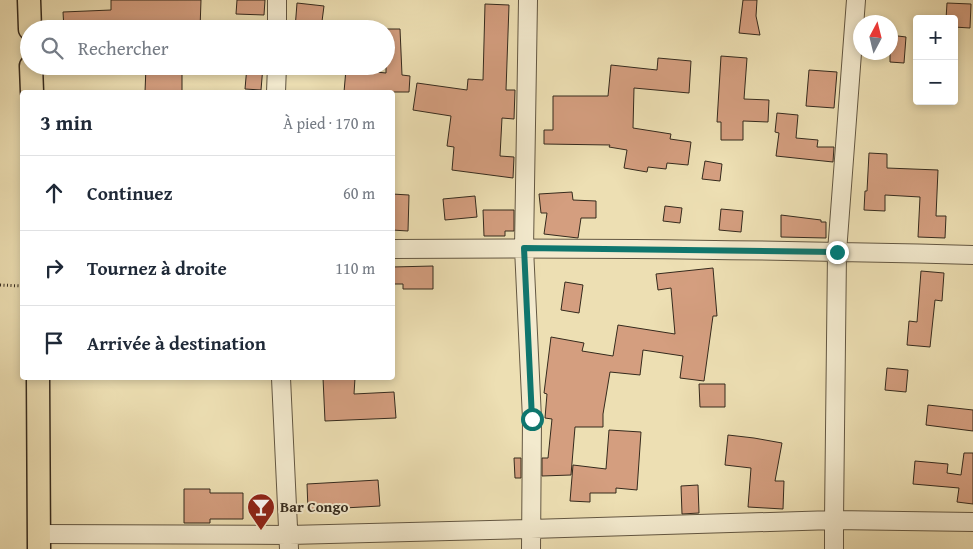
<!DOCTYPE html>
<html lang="fr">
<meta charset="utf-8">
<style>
:root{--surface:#fff;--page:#f6f6f7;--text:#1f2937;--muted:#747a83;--line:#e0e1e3}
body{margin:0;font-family:"Gentium Book Plus",serif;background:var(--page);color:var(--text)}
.controls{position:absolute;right:15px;top:15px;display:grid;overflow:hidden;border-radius:5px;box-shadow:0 2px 8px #0003}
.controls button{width:45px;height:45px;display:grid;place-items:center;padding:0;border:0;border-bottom:1px solid var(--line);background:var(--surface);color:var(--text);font:25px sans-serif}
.compass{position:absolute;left:853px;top:15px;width:45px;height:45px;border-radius:50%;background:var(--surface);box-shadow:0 2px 8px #0003;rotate:7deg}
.stop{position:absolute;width:15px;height:15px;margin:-11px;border:4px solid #0f766e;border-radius:50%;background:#fff}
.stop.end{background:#0f766e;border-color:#fff;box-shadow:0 1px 5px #0008}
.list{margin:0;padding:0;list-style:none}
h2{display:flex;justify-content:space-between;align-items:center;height:65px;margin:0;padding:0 20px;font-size:21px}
h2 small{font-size:16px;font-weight:400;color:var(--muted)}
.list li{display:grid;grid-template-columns:32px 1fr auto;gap:15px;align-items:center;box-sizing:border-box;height:75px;padding:0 20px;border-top:1px solid var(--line)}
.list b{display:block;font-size:19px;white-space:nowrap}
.list em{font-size:16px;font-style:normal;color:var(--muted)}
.icon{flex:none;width:28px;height:28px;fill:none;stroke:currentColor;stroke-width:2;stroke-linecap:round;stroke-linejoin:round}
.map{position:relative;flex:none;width:973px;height:549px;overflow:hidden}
.search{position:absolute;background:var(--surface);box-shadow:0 2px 8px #0003;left:20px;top:20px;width:375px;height:55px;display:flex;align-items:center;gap:12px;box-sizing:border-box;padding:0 18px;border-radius:28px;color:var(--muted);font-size:19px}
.panel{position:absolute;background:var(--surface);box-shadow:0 2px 8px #0003;left:20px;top:90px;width:375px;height:290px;border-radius:5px}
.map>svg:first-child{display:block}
.building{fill:#d49e7f;stroke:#352a1d}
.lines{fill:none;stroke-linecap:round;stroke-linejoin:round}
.minor-casing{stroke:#635742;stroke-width:20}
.major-casing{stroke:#352a1d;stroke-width:25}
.path{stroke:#352a1d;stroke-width:3;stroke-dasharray:1 2.5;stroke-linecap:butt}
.minor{stroke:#f3eace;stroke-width:18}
.major{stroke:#eddfb3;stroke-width:22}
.route{stroke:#0f766e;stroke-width:6}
.labels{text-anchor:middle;stroke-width:4;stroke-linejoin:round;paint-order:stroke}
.poi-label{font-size:15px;font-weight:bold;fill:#352a1d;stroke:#f3eace;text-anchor:start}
</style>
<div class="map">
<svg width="973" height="549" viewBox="0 0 973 549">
<rect width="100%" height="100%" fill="#eddfb3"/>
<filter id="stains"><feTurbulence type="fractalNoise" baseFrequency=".004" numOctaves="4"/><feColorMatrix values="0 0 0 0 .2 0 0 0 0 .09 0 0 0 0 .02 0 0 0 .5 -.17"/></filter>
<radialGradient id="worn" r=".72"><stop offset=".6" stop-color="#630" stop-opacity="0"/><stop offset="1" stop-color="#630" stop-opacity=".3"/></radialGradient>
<path class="building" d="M111 0H201L200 29H64L63 12 111 10Z
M237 0H265L264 15 236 14Z
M743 0H757L756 16 760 35 739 33Z
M297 3 324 6 321 29H295Z
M947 3 971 4 970 28 954 27V19H946Z
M485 4 509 5 506 90H515L514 119 502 118 500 156 514 157 513 178 452 170 454 147 447 146 451 116 413 110 417 83 467 90 468 79 483 80Z
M386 29H400L402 75 410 76 409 92H344L346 69 386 73Z
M890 35 906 37 904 63 890 62Z
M721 56 747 58 744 99 769 100 768 122 743 121V140H721V122H717Z
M658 58 691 61 689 93 634 88 633 128 671 134 670 139 691 142 688 165 667 163 666 169 648 167 647 172 624 168 627 150 609 147 610 145 544 144V130H553V96H608L611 65 657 70Z
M146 66H182V92H145Z
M247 66H263L261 90 245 89Z
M809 70 837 72 834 108 806 106Z
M777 113 798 115 796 138 818 140 817 147H834L833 162 776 156 779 133 775 132Z
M869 153 887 154V168L938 170 936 216H946L945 238 918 237 920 197 885 195V211L864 210 865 191H867Z
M705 161 722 164 720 181 702 179Z
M572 192 573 200 596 201V218H581L578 238 544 234 547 213H541L539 194Z
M392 194 409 195 408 231 392 230Z
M475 196 477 217 445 220 443 199Z
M665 206 682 208 680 223 663 221Z
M721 209 743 211 741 232 719 230Z
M483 210H514V231H505V236H484Z
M781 215 821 220V222H826V238L781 237Z
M433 266V289H403V284H392V267Z
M713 268 717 316H713L704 381 680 378 683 356 643 350 640 375 610 372 603 414V427H575L571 475 542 476V458H548L552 419 545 418 547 394 544 393 551 337 584 343 582 351 613 356 618 325 675 334 671 288 658 290 656 274Z
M921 271 944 273 942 301 935 300 930 347 907 345 909 321 917 322Z
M565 282 583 285 579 313 561 310Z
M887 368 908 370 906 392 885 390Z
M323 378H355L354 394 394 392 396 418 325 421Z
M699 384H725V407H700Z
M928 405 973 410V431L926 425Z
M609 430 641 432 637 490 616 488V493H590V502L570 501 573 465 606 469Z
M728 435 754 438 782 443 775 481H784L783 509 748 507 751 468 725 465Z
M964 453H973V504L957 502 959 488 913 484 915 461 948 464 947 473 961 475Z
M514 458H521V478H515Z
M378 480 380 506 308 510 307 484Z
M698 485 699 513 682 514 681 486Z
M184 489H210V493H243V519H210V523H184Z"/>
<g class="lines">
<g class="minor-casing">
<path id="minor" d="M528 0 524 248 532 419 531 549
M277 29V0
M276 92 277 66
M392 249C586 247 780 250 973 255
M281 378 289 549
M39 534 289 535 531 529 834 520 973 522
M834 549V520L837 252 856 0"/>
</g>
<g class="major-casing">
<path id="major" d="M29 0 30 29
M31 66 32 92
M38 378 39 549"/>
</g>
<path class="path" d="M0 285 22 286"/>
<use href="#minor" class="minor"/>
<use href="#major" class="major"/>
</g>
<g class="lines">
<path class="route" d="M532 419 524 248 837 252"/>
</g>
<defs>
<g id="bar-pin" transform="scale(1.4375)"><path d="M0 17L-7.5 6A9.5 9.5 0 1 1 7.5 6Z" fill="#8f2418" stroke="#f3eace"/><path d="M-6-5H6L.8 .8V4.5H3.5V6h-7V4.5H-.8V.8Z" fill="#fff"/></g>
</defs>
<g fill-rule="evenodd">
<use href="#bar-pin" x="261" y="507"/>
</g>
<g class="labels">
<g class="poi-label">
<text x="280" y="512">Bar Congo</text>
</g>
</g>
<rect width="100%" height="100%" filter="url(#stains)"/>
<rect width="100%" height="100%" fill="url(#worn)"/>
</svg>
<div class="controls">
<button>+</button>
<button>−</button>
</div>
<svg class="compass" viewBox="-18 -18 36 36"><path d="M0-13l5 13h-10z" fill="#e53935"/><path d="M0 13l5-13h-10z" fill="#747a83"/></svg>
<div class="stop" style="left:532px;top:419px"></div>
<div class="stop end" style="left:837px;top:252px"></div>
<div class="search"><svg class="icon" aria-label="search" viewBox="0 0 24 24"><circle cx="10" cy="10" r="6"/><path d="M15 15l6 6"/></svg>Rechercher</div>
<section class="panel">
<h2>3 min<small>À pied · 170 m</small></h2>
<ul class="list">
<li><svg class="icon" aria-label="ahead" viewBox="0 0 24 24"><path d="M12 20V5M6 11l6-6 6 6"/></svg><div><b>Continuez</b></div><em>60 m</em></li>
<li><svg class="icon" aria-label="right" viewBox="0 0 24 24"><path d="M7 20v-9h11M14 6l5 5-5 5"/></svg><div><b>Tournez à droite</b></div><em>110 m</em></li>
<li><svg class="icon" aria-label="arrive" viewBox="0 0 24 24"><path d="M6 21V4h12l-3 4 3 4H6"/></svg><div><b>Arrivée à destination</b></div></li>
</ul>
</section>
</div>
